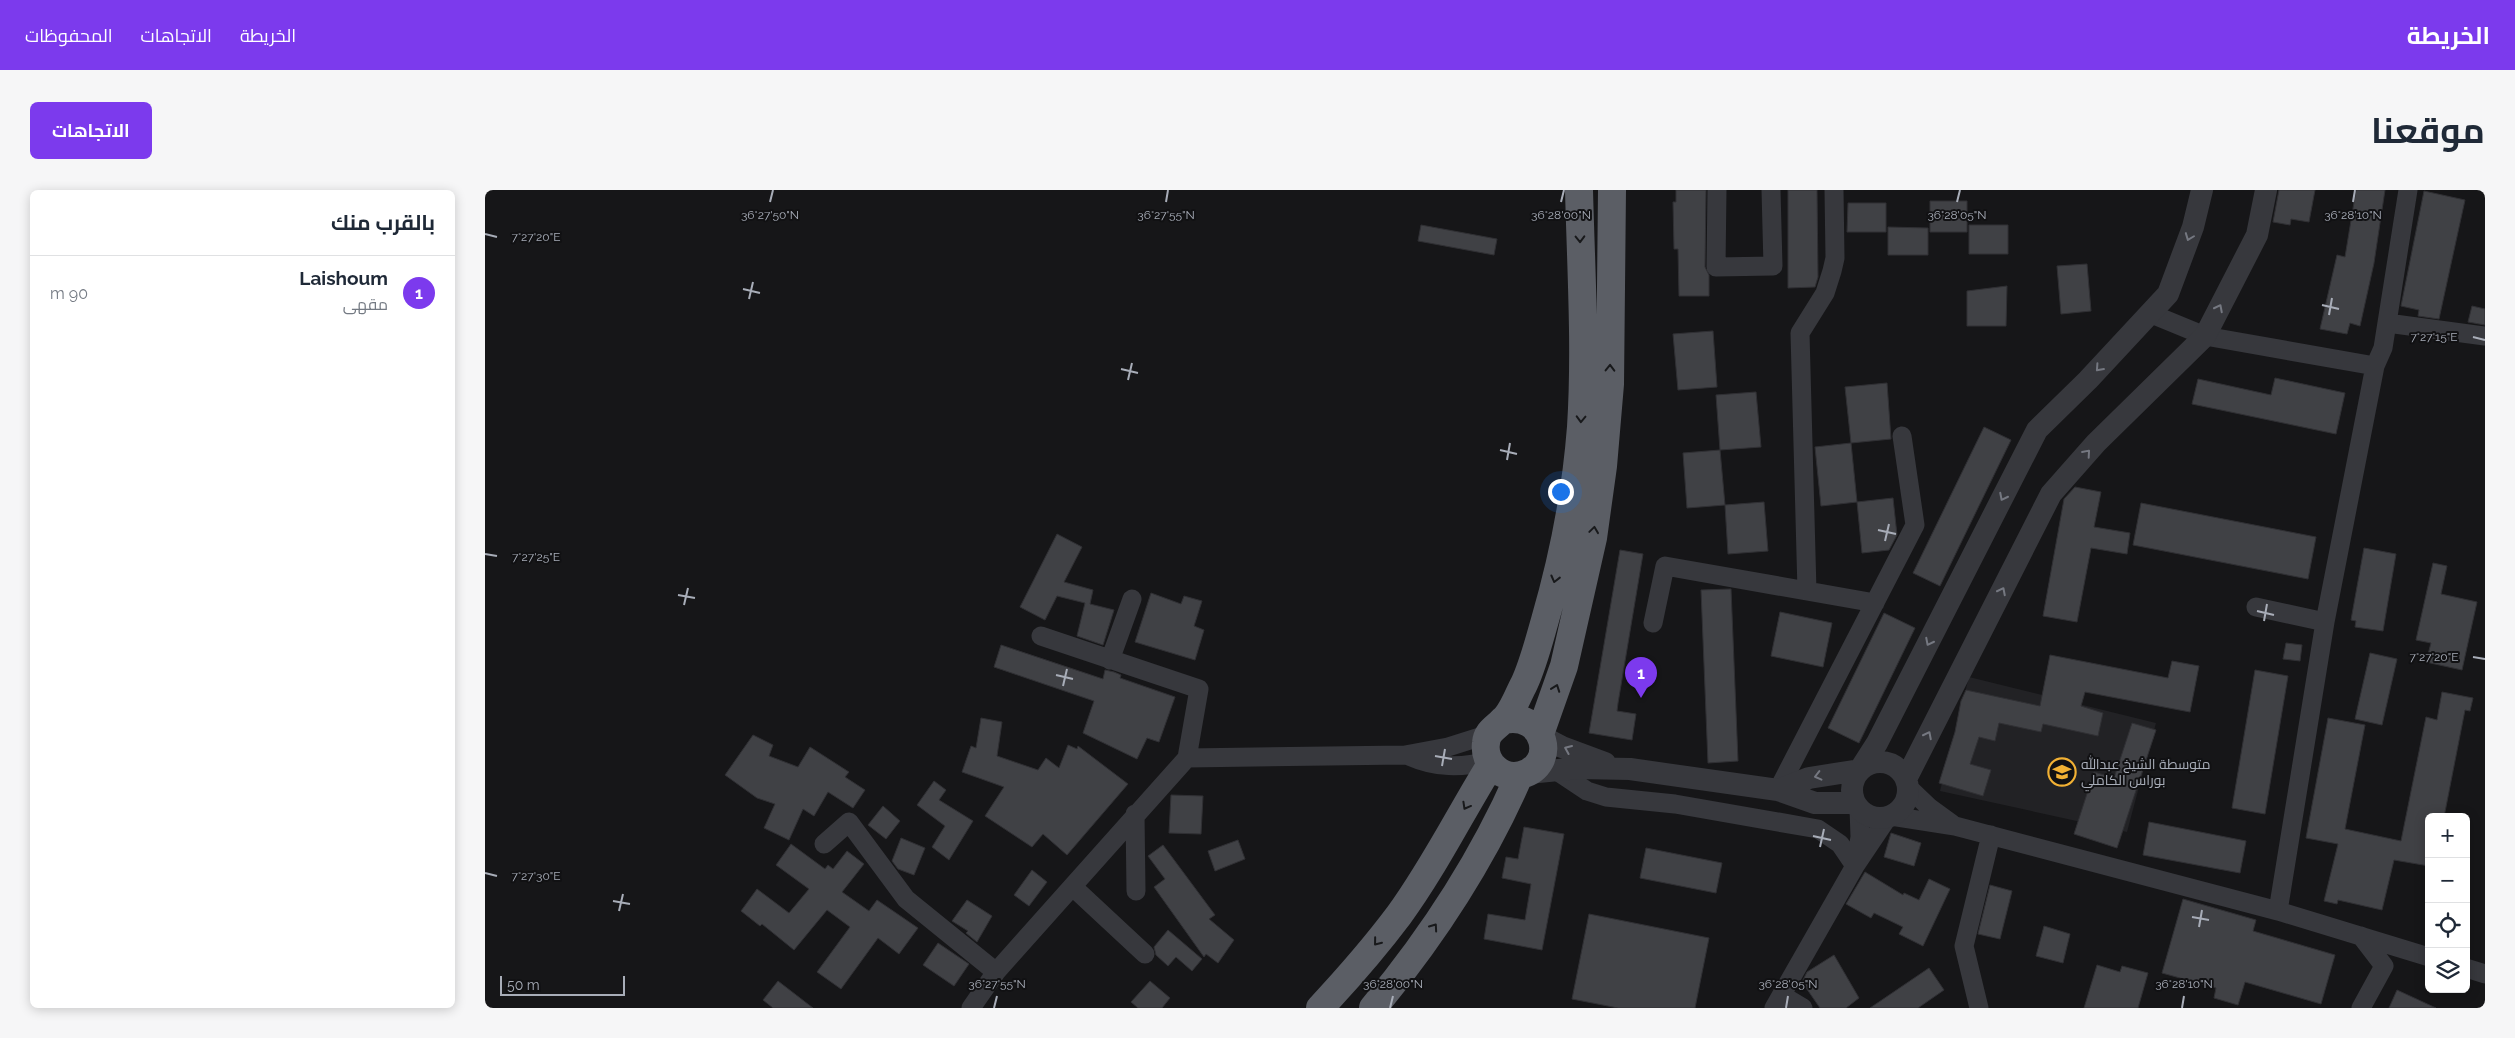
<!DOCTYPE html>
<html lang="ar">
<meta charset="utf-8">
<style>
:root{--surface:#fff;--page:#f6f6f7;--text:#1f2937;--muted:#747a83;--line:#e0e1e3;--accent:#7c3aed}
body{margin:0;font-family:Raleway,Cairo,sans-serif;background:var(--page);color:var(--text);direction:rtl}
.controls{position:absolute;right:15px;bottom:15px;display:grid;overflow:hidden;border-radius:8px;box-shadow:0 2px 12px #0003}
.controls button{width:45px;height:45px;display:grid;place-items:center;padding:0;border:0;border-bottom:1px solid var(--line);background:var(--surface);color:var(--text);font:25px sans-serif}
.scale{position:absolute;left:15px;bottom:12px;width:125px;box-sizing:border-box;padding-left:5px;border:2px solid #a8adb8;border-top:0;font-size:14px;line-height:18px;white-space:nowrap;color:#a8adb8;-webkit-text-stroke:4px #111113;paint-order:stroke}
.you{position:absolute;left:1075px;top:301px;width:18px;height:18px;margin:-12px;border:4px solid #fff;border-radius:50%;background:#1a73e8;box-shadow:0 0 0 8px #1a73e833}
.badge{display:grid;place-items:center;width:32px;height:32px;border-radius:50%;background:var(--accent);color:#fff;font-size:16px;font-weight:700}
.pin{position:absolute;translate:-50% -41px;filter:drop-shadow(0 1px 2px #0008)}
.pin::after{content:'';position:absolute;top:26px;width:18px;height:15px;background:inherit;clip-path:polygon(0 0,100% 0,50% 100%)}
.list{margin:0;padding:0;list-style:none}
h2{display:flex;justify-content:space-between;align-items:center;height:65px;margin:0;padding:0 20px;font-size:21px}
h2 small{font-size:16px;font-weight:400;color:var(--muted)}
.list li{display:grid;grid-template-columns:32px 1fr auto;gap:15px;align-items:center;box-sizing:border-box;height:75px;padding:0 20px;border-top:1px solid var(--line)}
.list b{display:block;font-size:19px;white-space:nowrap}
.list p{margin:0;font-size:16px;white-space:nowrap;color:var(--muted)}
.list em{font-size:16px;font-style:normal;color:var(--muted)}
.icon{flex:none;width:28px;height:28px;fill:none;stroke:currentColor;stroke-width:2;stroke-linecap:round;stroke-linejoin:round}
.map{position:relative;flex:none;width:2000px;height:818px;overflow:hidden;direction:ltr;border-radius:8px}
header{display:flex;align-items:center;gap:30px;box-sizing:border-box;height:70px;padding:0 25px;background:var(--accent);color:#fff}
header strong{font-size:24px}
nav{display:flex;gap:28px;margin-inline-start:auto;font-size:18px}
.intro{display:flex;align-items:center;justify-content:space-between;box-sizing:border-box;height:120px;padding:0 30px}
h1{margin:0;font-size:35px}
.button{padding:12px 22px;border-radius:8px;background:var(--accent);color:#fff;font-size:18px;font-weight:700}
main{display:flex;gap:30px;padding:0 30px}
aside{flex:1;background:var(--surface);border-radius:8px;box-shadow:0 2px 12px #0003}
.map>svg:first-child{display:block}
.built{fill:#222225}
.building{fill:#404145;stroke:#303034}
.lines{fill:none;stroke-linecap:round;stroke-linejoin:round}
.minor{stroke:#37383d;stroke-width:19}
.tertiary{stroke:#37383d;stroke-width:22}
.trunk{stroke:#5b5e65;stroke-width:28}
.oneway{stroke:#757881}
.oneway2{stroke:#18191b}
.ticks{fill:none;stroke:#a8adb8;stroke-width:2}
.labels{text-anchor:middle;stroke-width:4;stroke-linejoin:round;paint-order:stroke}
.poi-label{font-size:14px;fill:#a8adb8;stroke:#111113;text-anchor:start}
.ticks-label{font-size:12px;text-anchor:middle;fill:#a8adb8;stroke:#111113;stroke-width:4;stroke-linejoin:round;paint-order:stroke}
</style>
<header>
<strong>الخريطة</strong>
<nav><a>الخريطة</a><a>الاتجاهات</a><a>المحفوظات</a></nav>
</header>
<div class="intro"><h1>موقعنا</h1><a class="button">الاتجاهات</a></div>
<main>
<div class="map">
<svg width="2000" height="818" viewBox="0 0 2000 818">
<rect width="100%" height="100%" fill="#161618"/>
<path class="built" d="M1484 487 1671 533 1642 642 1455 601Z"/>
<path class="building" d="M1191 0H1221L1220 77 1224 85V106H1194L1193 59H1189L1188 12H1191Z
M1303 0H1332L1333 87 1330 97 1303 98Z
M1794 0H1830L1824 32 1806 29 1805 35 1788 32Z
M1871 0H1900L1889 73 1875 136 1865 133 1862 144 1835 139 1852 65 1860 67Z
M1939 1 1980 10 1954 129 1933 126 1934 120 1916 116Z
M1445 11H1482V42H1445Z
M1363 13H1401V42H1362Z
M936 35 1012 49 1009 65 933 51Z
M1484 35H1523V64H1484Z
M1403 37 1443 38V65H1403Z
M1602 74 1606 121 1576 124 1572 76Z
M1522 96 1521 136H1482V101Z
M1987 116 2000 119V135L1983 132Z
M1228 141 1232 197 1193 200 1188 144Z
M1790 188 1860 203 1851 244 1707 214 1713 189 1786 205Z
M1402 193 1406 249 1366 253 1360 197Z
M1271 202 1276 257 1235 260 1231 205Z
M1499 237 1526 250 1455 396 1428 383Z
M1366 253 1372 312 1336 316 1330 257Z
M1235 260 1240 315 1202 318 1198 263Z
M1590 297 1616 302 1609 337 1645 343 1642 364 1606 358 1592 432 1558 426 1579 309Z
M1408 308 1412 345 1404 360 1377 363 1372 312Z
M1279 312 1283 361 1243 364 1240 315Z
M1656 313 1831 347 1823 389 1648 355Z
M572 344 597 357 579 392 608 400 605 414 629 420 618 455 592 446 600 413 572 406 560 430 535 417Z
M1879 358 1911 364 1898 441 1870 437 1871 431 1866 430Z
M1135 360 1158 364 1133 513 1132 521 1151 524 1147 550 1104 543Z
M1948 373 1962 376 1956 404 1992 412 1977 480 1941 472 1946 453 1931 450Z
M1246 399 1253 571 1223 573 1216 400Z
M666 403 696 414 699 406 717 411 709 436 719 440 710 470 650 452Z
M1295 422 1347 433 1338 477 1286 466Z
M1399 423 1430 438 1374 553 1343 538Z
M1801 453 1817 455 1815 471 1798 469Z
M516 455 618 489 620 480 629 482 636 485 635 488 690 507 674 552 662 548 652 569 598 543 609 511 509 477Z
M1885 463 1912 469 1897 535 1870 529Z
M1565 465 1683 488 1687 471 1714 476 1705 522 1600 502 1596 516 1618 523 1613 546 1558 534 1556 542 1514 533 1510 551 1494 547 1485 574 1506 580 1498 606 1454 593 1470 542 1476 511 1481 500 1555 516Z
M1770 480 1803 486 1780 624 1747 618Z
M1957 502 1988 508 1985 521 1980 520 1959 627H1944V676L1909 670 1897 720 1853 710 1852 714 1839 711 1853 654 1821 648 1843 528 1880 535 1860 639 1916 651 1941 527 1952 530Z
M496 528 517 532 512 566 553 580 561 568 574 578 583 555 592 559 593 556 643 594 582 665 558 644 547 657 500 626 519 597 477 582 486 556 491 558Z
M1647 533 1671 540 1632 658 1589 644 1609 582 1629 588Z
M268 545 288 555 284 566 313 577 325 557 364 582 360 587 380 600 368 618 343 602 329 626 318 619 304 650 279 638 290 614 272 608 240 585Z
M449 591 461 600 454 610 488 631 464 670 447 657 460 636 432 615Z
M686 605 718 606 716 644 684 643Z
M398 616 415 631 401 649 383 635Z
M1664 632 1761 651 1755 683 1658 665Z
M1039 637 1079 644 1057 760 999 749 1003 724 1040 730 1046 694 1017 688 1021 667 1033 669Z
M1406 643 1436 653 1429 676 1399 667Z
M416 648 440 658 429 685 413 679 407 671Z
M753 650 760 669 730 681 723 661Z
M306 654 340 679 343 675 348 679 362 661 379 674 357 702 384 721 392 710 433 738 414 764 393 748 356 799 332 782 365 737 342 720 309 760 277 734 275 736 256 721 272 699 304 723 324 699 291 675Z
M678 655 730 725 724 729 749 750 733 773 721 764 719 767 669 697 680 689 663 666Z
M1161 658 1237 673 1231 703 1155 688Z
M547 680 562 692 544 716 529 705Z
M1380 682 1418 705 1419 703 1434 710 1444 689 1465 699 1438 756 1414 744 1418 737 1389 723 1386 728 1361 714Z
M1505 695 1527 701 1515 749 1493 744Z
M1698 709 1771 730 1768 741 1850 765 1836 814 1760 792 1753 815 1729 808 1731 798 1677 783Z
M482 710 507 726 492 752 481 743 483 741 467 731Z
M1104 724 1224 748 1210 818H1133L1087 809Z
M1559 736 1585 744 1578 773 1551 766Z
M683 740 717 769 707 781 691 767 683 776 671 765 669 757Z
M453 753 484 774 469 796 438 775Z
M1349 765 1374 808 1361 818H1335L1317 792 1322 782Z
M1612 775 1635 782 1637 776 1663 783 1653 818H1599Z
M1444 778 1459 800 1433 818H1385Z
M293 791 328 818H288L278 810Z
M665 791 685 808 677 818H653L646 812Z
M1912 800 1951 818H1904Z"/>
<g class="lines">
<path class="minor" d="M1232 0 1231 77 1288 76 1286 0
M1664 123 1720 146 1890 176 1840 432 1793 721
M1902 133 2000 146
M1890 176 1898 158 1923 0
M1322 401 1315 143 1340 103 1347 81 1350 68 1349 0
M1771 417 1840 432
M1168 433 1180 376 1390 413
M556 446 714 499 702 568
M625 470 647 409
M924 566C951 578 976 578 1004 571
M1069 579 1102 601 1121 607 1190 614 1333 639 1355 654 1370 676
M1423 597 1445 618 1467 634
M1293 600 1430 335 1417 246
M650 624 651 701
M1406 626 1470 636 1793 721 1944 767
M339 654 364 632 421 709 511 782
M1371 672 1375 647 1374 618
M588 697 660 764
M1876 746 1899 776 1876 818
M1981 778 2000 784
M1298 806 1318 818
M486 818 511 782 702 568 920 565 963 557 1004 544
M1289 818 1370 676 1403 627
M1494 818 1479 756 1506 645"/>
<path class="tertiary" d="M1056 546 1077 557 1120 573
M1367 600a28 28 0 1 1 56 0a28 28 0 1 1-56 0Z
M1376 578 1392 553 1552 240 1603 190 1683 104 1708 37 1717 0
M1043 583 1094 578 1145 579 1293 600 1330 613H1370
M1421 589 1566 304 1611 253 1720 146 1772 45 1781 0
M1293 600 1324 588 1375 580"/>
<path class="trunk" d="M1019 530C1060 521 1074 575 1036 585 1017 590 998 573 1001 553 1002 541 1011 538 1018 530 1027 523 1033 505 1039 494 1048 475 1054 451 1060 430 1078 368 1091 302 1096 237 1101 159 1096 79 1094 0
M1055 544 1079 476 1108 348 1118 276 1125 194 1127 0
M835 818C863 788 890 757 914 725 949 677 975 624 1006 574
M888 818C947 747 997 671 1034 586"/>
</g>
<defs><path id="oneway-chevron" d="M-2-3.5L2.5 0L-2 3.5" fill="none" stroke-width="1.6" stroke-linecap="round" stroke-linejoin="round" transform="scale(1.25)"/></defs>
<g class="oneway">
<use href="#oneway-chevron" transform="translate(1704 47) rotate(111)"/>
<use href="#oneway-chevron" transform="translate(1734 118) rotate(-63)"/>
<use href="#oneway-chevron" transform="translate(1614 178) rotate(132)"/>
<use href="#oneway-chevron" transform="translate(1602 263) rotate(-49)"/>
<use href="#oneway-chevron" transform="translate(1518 307) rotate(117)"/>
<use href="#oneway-chevron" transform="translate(1517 401) rotate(-63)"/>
<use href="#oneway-chevron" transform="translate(1444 452) rotate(117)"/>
<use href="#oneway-chevron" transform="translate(1443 545) rotate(-63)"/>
<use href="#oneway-chevron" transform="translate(1083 559) rotate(-157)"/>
<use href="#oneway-chevron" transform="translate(1333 586) rotate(166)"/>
</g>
<g class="oneway2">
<use href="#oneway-chevron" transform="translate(1095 49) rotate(89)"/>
<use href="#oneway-chevron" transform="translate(1125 178) rotate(-89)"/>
<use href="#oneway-chevron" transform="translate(1096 229) rotate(92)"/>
<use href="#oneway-chevron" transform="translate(1109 340) rotate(-82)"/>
<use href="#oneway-chevron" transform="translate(1070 389) rotate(104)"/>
<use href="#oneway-chevron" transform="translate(1071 498) rotate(-70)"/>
<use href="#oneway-chevron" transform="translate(981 616) rotate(119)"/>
<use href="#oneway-chevron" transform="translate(949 737) rotate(-55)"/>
<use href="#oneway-chevron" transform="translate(892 752) rotate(129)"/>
</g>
<path class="ticks" d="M285 12 288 0M681 12 683 0M1076 12 1079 0M1472 12 1475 0M1868 12 1870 0M0 44 12 47M258 99 275 103M264 109 268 92M1837 115 1854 119M1844 125 1847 108M1988 147 2000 150M636 179 653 183M643 190 647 173M1015 260 1032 264M1022 270 1025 253M1393 340 1411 344M1400 351 1404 334M0 364 12 366M193 405 210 408M199 415 203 398M1772 421 1789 425M1779 431 1782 414M1988 467 2000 469M571 485 588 489M578 496 582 479M950 566 967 569M957 576 960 559M1328 646 1346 650M1335 657 1339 639M0 683 12 686M128 711 145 714M134 721 138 704M1707 727 1724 730M1714 737 1717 720M509 818 512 806M905 818 908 806M1301 818 1303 806M1697 818 1699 806"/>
<defs>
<g id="school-ring" transform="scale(1.4375)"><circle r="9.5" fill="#111113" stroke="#f2b134" stroke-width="1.5"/><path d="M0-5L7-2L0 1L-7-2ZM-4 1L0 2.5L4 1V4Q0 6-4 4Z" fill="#f2b134"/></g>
</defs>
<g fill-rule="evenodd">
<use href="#school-ring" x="1577" y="582"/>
</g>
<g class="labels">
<g class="poi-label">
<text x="1596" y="579">متوسطة الشيخ عبدالله<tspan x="1596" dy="16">بوراس الكاملي</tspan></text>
</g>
</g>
<g class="ticks-label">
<text x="285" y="29">36°27'50"N</text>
<text x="681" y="29">36°27'55"N</text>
<text x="1076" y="29">36°28'00"N</text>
<text x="1472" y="29">36°28'05"N</text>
<text x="1868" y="29">36°28'10"N</text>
<text x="51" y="51">7°27'20"E</text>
<text x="1949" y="151">7°27'15"E</text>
<text x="51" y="371">7°27'25"E</text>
<text x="1949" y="471">7°27'20"E</text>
<text x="51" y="690">7°27'30"E</text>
<text x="512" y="798">36°27'55"N</text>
<text x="908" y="798">36°28'00"N</text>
<text x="1303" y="798">36°28'05"N</text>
<text x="1699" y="798">36°28'10"N</text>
</g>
</svg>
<div class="controls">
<button>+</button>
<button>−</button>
<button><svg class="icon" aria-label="locate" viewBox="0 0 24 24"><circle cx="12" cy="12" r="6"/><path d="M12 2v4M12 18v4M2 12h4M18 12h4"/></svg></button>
<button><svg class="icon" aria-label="layers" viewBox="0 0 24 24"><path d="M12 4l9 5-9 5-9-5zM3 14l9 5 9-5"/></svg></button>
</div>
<div class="scale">50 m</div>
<div class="you"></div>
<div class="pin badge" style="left:1156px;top:508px">1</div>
</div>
<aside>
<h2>بالقرب منك<small></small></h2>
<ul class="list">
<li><span class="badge">1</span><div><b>Laishoum</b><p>مقهى</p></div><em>90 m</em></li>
</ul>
</aside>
</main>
